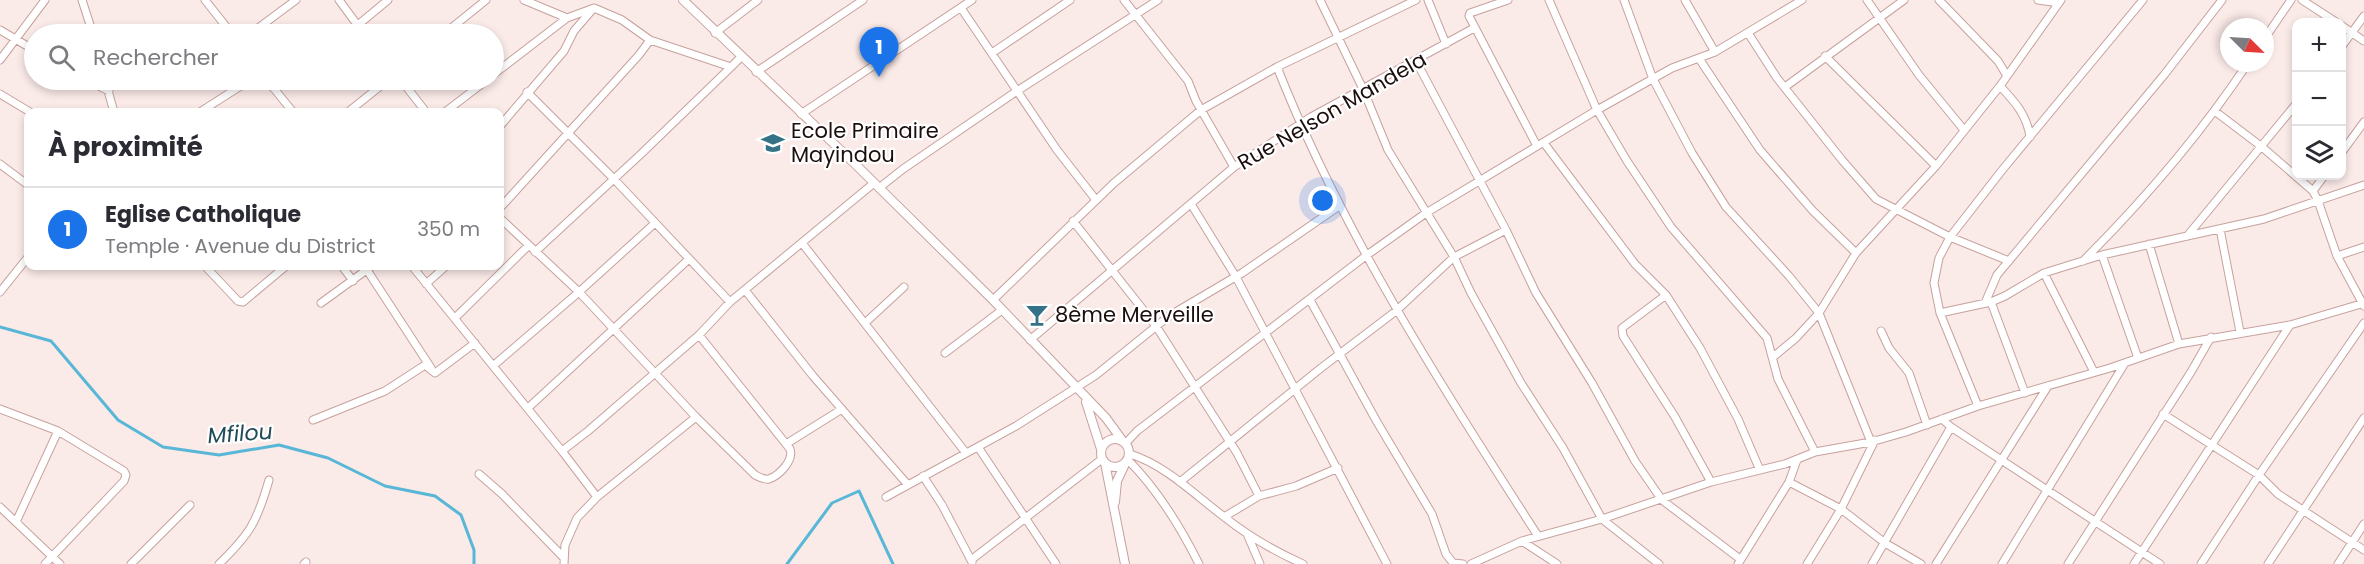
<!DOCTYPE html>
<html lang="fr">
<meta charset="utf-8">
<style>
:root{--surface:#fff;--page:#f2f2f3;--text:#2b2b33;--muted:#7c7c81;--line:#e1e1e2;--accent:#1a73e8}
body{margin:0;font-family:Poppins,sans-serif;background:var(--page);color:var(--text)}
.controls{position:absolute;right:18px;top:18px;display:grid;overflow:hidden;border-radius:12px;box-shadow:0 3px 9px #0003}
.controls button{width:54px;height:54px;display:grid;place-items:center;padding:0;border:0;border-bottom:2px solid var(--line);background:var(--surface);color:var(--text);font:30px sans-serif}
.compass{position:absolute;left:2220px;top:18px;width:54px;height:54px;border-radius:50%;background:var(--surface);box-shadow:0 3px 9px #0003;rotate:114deg}
.you{position:absolute;left:1323px;top:201px;width:21px;height:21px;margin:-15px;border:4px solid #fff;border-radius:50%;background:#1a73e8;box-shadow:0 0 0 9px #1a73e833}
.badge{display:grid;place-items:center;width:39px;height:39px;border-radius:50%;background:var(--accent);color:#fff;font-size:20px;font-weight:700}
.pin{position:absolute;translate:-50% -50px;filter:drop-shadow(0 2px 3px #0008)}
.pin::after{content:'';position:absolute;top:32px;width:21px;height:18px;background:inherit;clip-path:polygon(0 0,100% 0,50% 100%)}
.list{margin:0;padding:0;list-style:none}
h2{display:flex;justify-content:space-between;align-items:center;height:78px;margin:0;padding:0 24px;font-size:26px}
h2 small{font-size:20px;font-weight:400;color:var(--muted)}
.list li{display:grid;grid-template-columns:39px 1fr auto;gap:18px;align-items:center;box-sizing:border-box;height:84px;padding:0 24px;border-top:2px solid var(--line)}
.list b{display:block;font-size:22px;white-space:nowrap}
.list p{margin:0;font-size:20px;white-space:nowrap;color:var(--muted)}
.list em{font-size:20px;font-style:normal;color:var(--muted)}
.icon{flex:none;width:33px;height:33px;fill:none;stroke:currentColor;stroke-width:2;stroke-linecap:round;stroke-linejoin:round}
.map{position:relative;flex:none;width:2364px;height:564px;overflow:hidden}
.search{position:absolute;background:var(--surface);box-shadow:0 3px 9px #0003;left:24px;top:24px;width:480px;height:66px;display:flex;align-items:center;gap:15px;box-sizing:border-box;padding:0 21px;border-radius:33px;color:var(--muted);font-size:22px}
.panel{position:absolute;background:var(--surface);box-shadow:0 3px 9px #0003;left:24px;top:108px;width:480px;height:162px;border-radius:12px}
.map>svg:first-child{display:block}
.lines{fill:none;stroke-linecap:round;stroke-linejoin:round}
.stream{stroke:#58b6d6;stroke-width:3}
.minor-casing{stroke:#c7a19d;stroke-width:9}
.tertiary-casing{stroke:#c7a19d;stroke-width:10}
.minor{stroke:#fff;stroke-width:7}
.tertiary{stroke:#fff;stroke-width:8}
.labels{text-anchor:middle;stroke-width:4.5;stroke-linejoin:round;paint-order:stroke}
.street-label{font-size:21px;fill:#1b0e0d;stroke:#fff}
.poi-label{font-size:21px;fill:#1b0e0d;stroke:#fff;text-anchor:start}
.water-label{font-size:22px;font-style:italic;fill:#204a58;stroke:#fff}
</style>
<div class="map">
<svg width="2364" height="564" viewBox="0 0 2364 564">
<rect width="100%" height="100%" fill="#faeae8"/>
<g class="lines">
<path class="stream" d="M0 327 51 341 118 420 163 447 219 455 279 445 328 458 385 486 435 496 461 515 474 550V564
M787 564 832 503 859 491 893 564"/>
<g class="minor-casing">
<path id="minor" d="M82 0 93 34
M205 0 232 34
M339 0 364 34
M524 0 567 18 594 8 622 20 650 40 731 67 741 57
M1124 0 1188 81 1196 101 1234 167
M1320 0 1363 89 1388 150 1454 257 1471 293 1521 383 1563 448 1602 519 1659 564
M1428 0 1446 44
M1508 0 1470 13 1469 16 1537 146
M1549 0 1597 110 1627 161 1671 227 1767 338 1778 379 1815 452
M1624 0 1653 79 1692 153 1726 207 1789 276 1819 313 1871 442
M1685 0 1715 52
M1867 0 1919 75 1964 130
M1939 0 1998 61 2007 76
M2038 0 2059 3
M2302 0 2336 22
M961 8 1057 150 1096 200
M2342 26 2364 41
M0 30 34 50
M715 33 758 0
M1748 33 1777 78 1842 160 1876 199 1950 237 2009 261
M250 34 296 0
M347 34 388 0
M444 34 486 0
M2265 38 2291 0
M2342 46 2364 16
M992 53 1070 0
M1825 56 1936 166
M0 60 45 0
M1700 60 1760 150 1813 211 1856 253
M1416 61 1506 230 1536 293 1592 383 1635 461 1662 500 1740 559
M1277 67C1343 234 1441 385 1538 536
M756 72 863 0
M494 74 567 18
M87 80 109 91
M105 80 114 112
M267 80 293 112
M401 80 426 112
M2000 86C2015 102 2027 115 2030 137
M1785 87 1904 0
M273 88 285 80
M527 92 613 178 730 302
M0 94 30 112
M200 112 250 80
M348 112 388 80
M445 112 487 80
M2216 112 2262 147 2313 191 2318 201 2337 256 2364 306
M801 114 972 0
M500 126 564 51 574 31 592 10
M1544 143 1635 264 1666 295 1700 348 1738 419 1759 468
M2342 152 2364 122
M0 164 28 185
M879 188 903 169 1017 91 1158 0
M2313 191 2324 176
M1191 204 1236 277 1387 564
M500 208 639 55 650 40
M500 218 579 292 696 417 755 475C759 477 764 480 769 479 780 475 794 460 790 449L699 335
M1073 221 1156 326 1237 453 1259 496
M2220 229 2240 332
M2188 235 2296 104
M802 243 966 453
M2149 244 2179 344
M535 252 641 154 731 67
M2102 255 2138 358
M2337 256 2364 247
M2083 261C2144 200 2200 135 2248 63
M205 266 238 301 243 302 286 266
M342 266 353 281
M412 266 562 451 597 497
M367 270 431 368
M2044 273 2094 372
M426 284 446 266
M745 290 813 376 908 485
M0 292 28 257
M1666 295 1622 328 1623 336 1675 417 1711 482
M993 300 1114 183 1201 110 1277 67 1416 0
M1310 300 1377 422 1432 514 1446 554 1453 563 1463 564
M1991 302 2025 393
M321 303 372 266
M1985 303 1997 275 2164 75 2222 0
M1940 313 1991 302 2005 296 2044 273 2102 255 2264 219 2364 185
M455 318 528 246
M865 323 904 287
M1881 331 1889 348 1909 373 1927 425
M1030 340 1234 167 1311 117 1474 28
M945 353 1002 310
M1773 357 1796 338 1819 313 1856 253 1936 166 2000 86 2061 0
M493 366 579 292 655 223
M1978 406 1940 313 1934 283 1939 258 1950 237 2003 169 2143 0
M528 408 689 259
M0 409 58 431 124 471 126 475 124 481 45 564
M2163 414 2259 475 2278 494 2364 550
M1942 419 1951 427 2160 564
M313 420 385 391 425 365 435 373 475 343
M1126 443 1137 431 1367 255 1426 213 1597 110 1672 68 1715 52 1802 0
M786 444 842 409
M978 447 1056 564
M562 451 588 431 699 335 730 302 874 183
M1130 454C1165 465 1194 494 1223 516 1248 536 1274 551 1303 564
M1128 460C1158 490 1180 526 1199 564
M479 474 502 494 564 558
M923 476 942 505 972 562
M1180 482 1321 368 1396 311 1454 257 1506 230
M1789 482 1841 509 1885 543 1921 564
M886 497 1016 426 1096 375 1169 316 1242 273 1339 206
M0 507 60 564
M1224 517 1259 496 1296 486 1338 468
M16 522 58 431
M1248 536 1260 564
M1522 541 1557 564
M971 560 1102 459
M131 564 190 505
M219 564C250 534 257 522 269 480
M304 564 306 562
M564 564 565 545 577 518 597 497 696 417
M1471 564 1522 541 1602 519 1711 482 1785 464 1815 452 1871 442 1906 432 1978 406 2110 368 2179 344 2290 325 2364 303
M1738 564 1789 482 1797 460
M1807 564 1841 509 1875 440
M1872 564 1951 427
M1936 564 2048 386
M2002 564 2125 363
M2068 564 2191 372 2211 337
M2134 564 2290 325
M2201 564 2259 475 2364 323
M2268 564 2364 418
M2338 564 2364 524"/>
</g>
<g class="tertiary-casing">
<path id="tertiary" d="M683 0 853 162 993 300 1106 418 1122 440
M1086 402 1101 449
M1101 453a14 14 0 1 1 28 0a14 14 0 1 1-28 0Z
M1105 463 1125 564
M1115 502 1117 481 1125 464"/>
</g>
<use href="#minor" class="minor"/>
<use href="#tertiary" class="tertiary"/>
</g>
<defs>
<g id="school-bare" transform="scale(1.8)"><path d="M0-5L7-2L0 1L-7-2ZM-4 1L0 2.5L4 1V4Q0 6-4 4Z" fill="#337287" stroke="#fff" stroke-width="2.5" paint-order="stroke"/></g>
<g id="bar-bare" transform="scale(1.8)"><path d="M-6-5H6L.8 .8V4.5H3.5V6h-7V4.5H-.8V.8Z" fill="#337287" stroke="#fff" stroke-width="2.5" paint-order="stroke"/></g>
</defs>
<g fill-rule="evenodd">
<use href="#school-bare" x="773" y="143"/>
<use href="#bar-bare" x="1037" y="315"/>
</g>
<g class="labels">
<g class="street-label">
<text transform="translate(1332 111) rotate(-30)" y="7">Rue Nelson Mandela</text>
</g>
<g class="poi-label">
<text x="791" y="138">Ecole Primaire<tspan x="791" dy="24">Mayindou</tspan></text>
<text x="1055" y="322">8ème Merveille</text>
</g>
<g class="water-label">
<text transform="translate(240 433) rotate(-4)" y="8">Mfilou</text>
</g>
</g>
</svg>
<div class="controls">
<button>+</button>
<button>−</button>
<button><svg class="icon" aria-label="layers" viewBox="0 0 24 24"><path d="M12 4l9 5-9 5-9-5zM3 14l9 5 9-5"/></svg></button>
</div>
<svg class="compass" viewBox="-18 -18 36 36"><path d="M0-13l5 13h-10z" fill="#e53935"/><path d="M0 13l5-13h-10z" fill="#7c7c81"/></svg>
<div class="you"></div>
<div class="pin badge" style="left:879px;top:77px">1</div>
<div class="search"><svg class="icon" aria-label="search" viewBox="0 0 24 24"><circle cx="10" cy="10" r="6"/><path d="M15 15l6 6"/></svg>Rechercher</div>
<section class="panel">
<h2>À proximité<small></small></h2>
<ul class="list">
<li><span class="badge">1</span><div><b>Eglise Catholique</b><p>Temple · Avenue du District</p></div><em>350 m</em></li>
</ul>
</section>
</div>
